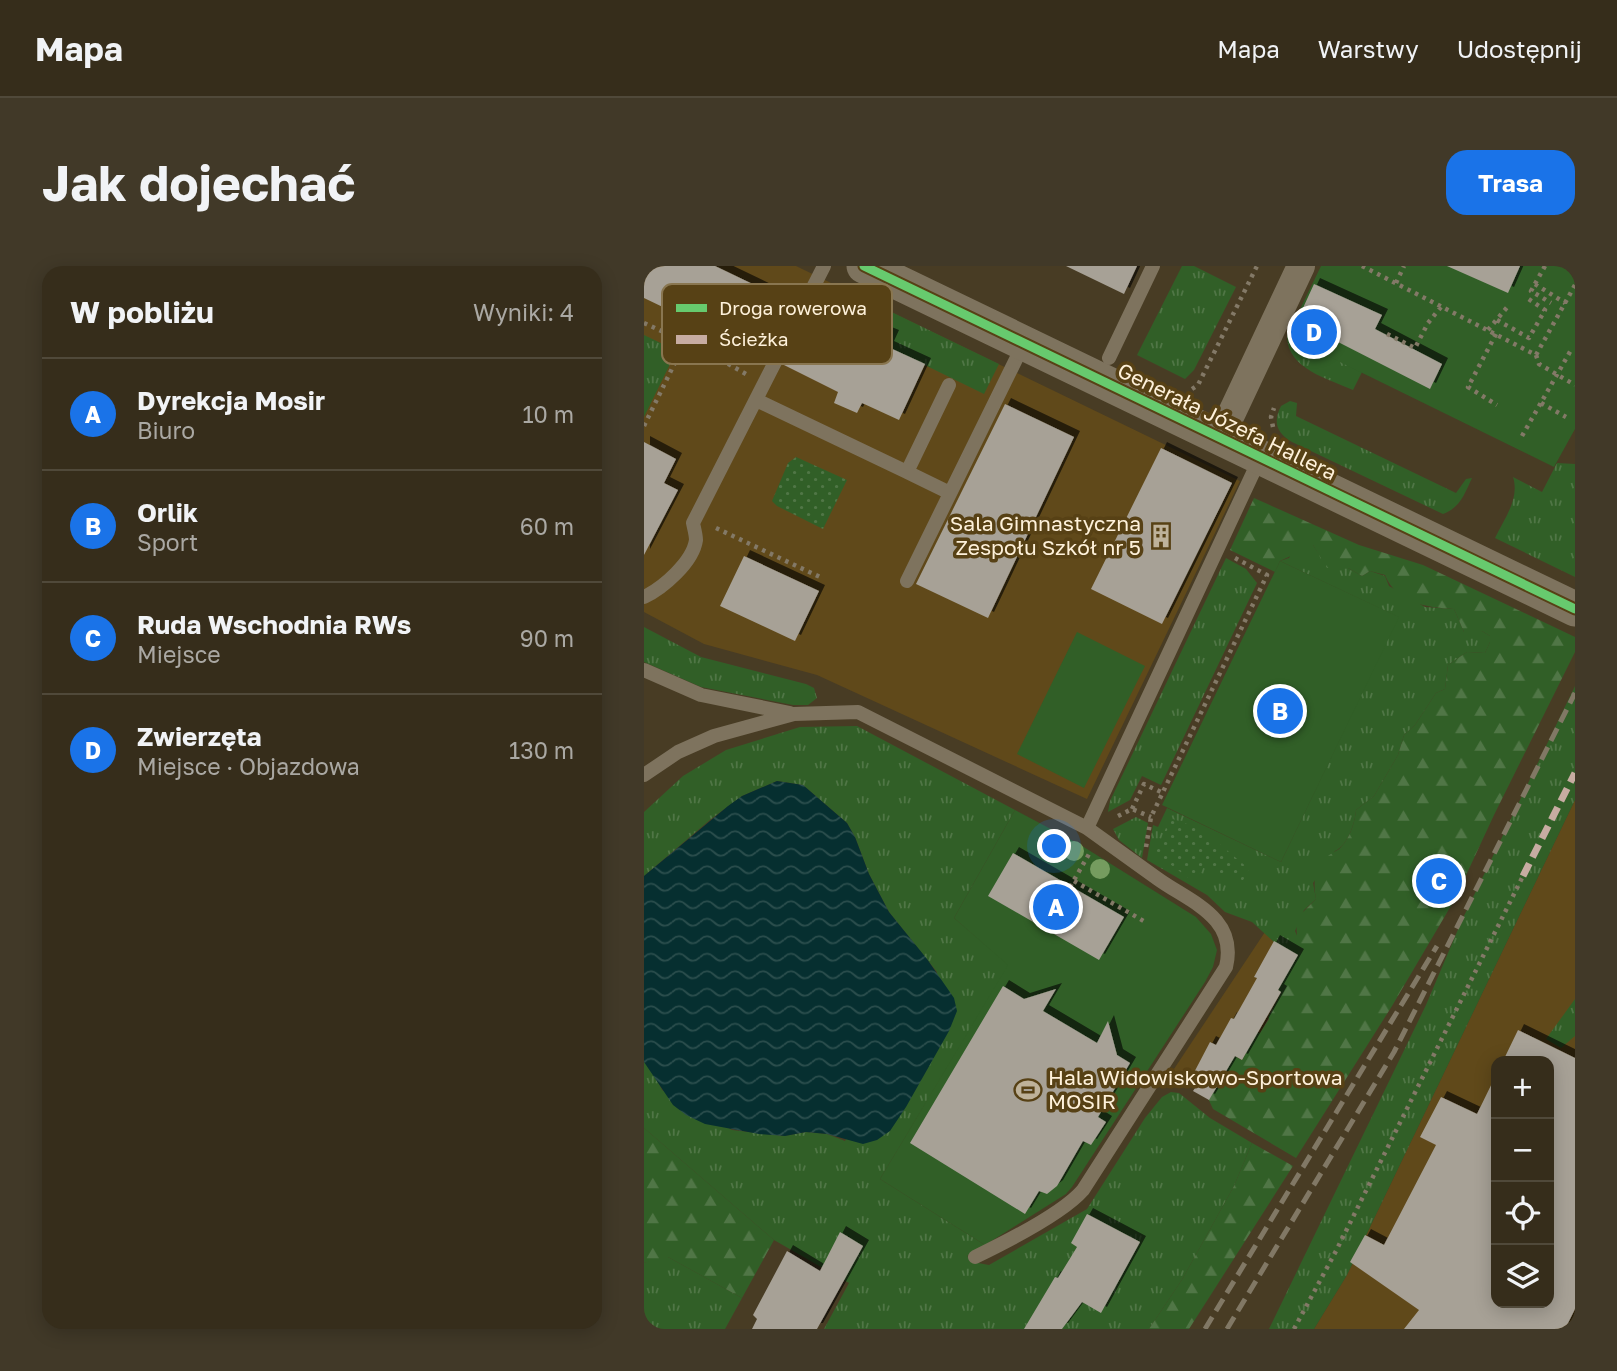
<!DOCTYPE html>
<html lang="pl">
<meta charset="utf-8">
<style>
:root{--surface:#362d1b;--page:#413928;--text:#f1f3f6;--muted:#aaa8a3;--line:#50493a;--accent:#1a73e8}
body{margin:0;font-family:"Golos Text",sans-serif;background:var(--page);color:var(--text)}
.controls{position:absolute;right:21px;bottom:21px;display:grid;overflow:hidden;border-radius:14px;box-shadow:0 4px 18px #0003}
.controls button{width:63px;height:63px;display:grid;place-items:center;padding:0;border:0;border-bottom:2px solid var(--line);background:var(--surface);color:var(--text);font:35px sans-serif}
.you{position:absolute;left:411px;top:581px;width:24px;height:24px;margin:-18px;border:5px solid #fff;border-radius:50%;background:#1a73e8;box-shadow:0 0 0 10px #1a73e833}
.badge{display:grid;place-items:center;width:46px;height:46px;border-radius:50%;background:var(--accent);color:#fff;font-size:23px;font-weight:700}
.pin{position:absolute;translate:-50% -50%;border:4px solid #fff;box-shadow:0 2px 7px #0006}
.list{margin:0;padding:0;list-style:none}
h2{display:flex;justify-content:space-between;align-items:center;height:91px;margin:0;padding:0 28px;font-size:30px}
h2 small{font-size:23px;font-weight:400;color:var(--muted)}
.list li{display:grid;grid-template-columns:46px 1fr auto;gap:21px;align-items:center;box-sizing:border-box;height:112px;padding:0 28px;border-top:2px solid var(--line)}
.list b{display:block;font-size:26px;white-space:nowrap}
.list p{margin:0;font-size:23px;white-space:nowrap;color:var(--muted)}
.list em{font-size:23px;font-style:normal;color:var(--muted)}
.icon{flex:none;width:38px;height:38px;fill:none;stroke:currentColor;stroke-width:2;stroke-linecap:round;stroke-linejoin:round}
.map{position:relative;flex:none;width:931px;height:1063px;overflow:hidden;border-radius:21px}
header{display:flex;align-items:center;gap:42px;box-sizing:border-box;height:98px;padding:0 35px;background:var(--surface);border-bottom:2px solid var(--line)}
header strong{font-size:33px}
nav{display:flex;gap:38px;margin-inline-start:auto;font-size:24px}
.intro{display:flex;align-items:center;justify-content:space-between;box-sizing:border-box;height:168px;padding:0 42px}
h1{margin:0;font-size:49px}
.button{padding:18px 32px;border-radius:21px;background:var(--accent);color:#fff;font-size:24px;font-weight:700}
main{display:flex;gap:42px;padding:0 42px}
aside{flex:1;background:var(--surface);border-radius:21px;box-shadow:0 4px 18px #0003}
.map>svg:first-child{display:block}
.built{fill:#60491a;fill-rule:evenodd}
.grass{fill:url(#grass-tufts)}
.forest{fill:url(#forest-firs)}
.park{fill:url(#park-dots)}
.garden{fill:#315f27}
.water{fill:url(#water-waves)}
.building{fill:#a7a196;filter:url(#shadow)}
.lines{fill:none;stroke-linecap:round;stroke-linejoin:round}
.path{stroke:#837967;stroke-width:4.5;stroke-dasharray:3.5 5;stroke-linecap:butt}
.service{stroke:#7e735e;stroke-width:14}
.minor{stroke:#7e735e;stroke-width:28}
.tertiary{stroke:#7e735e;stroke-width:35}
.rail{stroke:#817865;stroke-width:5;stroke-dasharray:14 7;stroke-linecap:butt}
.quiet{stroke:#c7aca2;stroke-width:7;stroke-dasharray:14 7;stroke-linecap:butt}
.cycleway-casing{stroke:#574115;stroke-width:13}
.cycleway{stroke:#67ca6e;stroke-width:9}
.tree{fill:#759c5f}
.labels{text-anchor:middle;stroke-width:7;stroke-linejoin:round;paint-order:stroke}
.street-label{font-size:21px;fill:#fef1da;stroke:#574115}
.poi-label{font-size:21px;fill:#fef1da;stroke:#574115;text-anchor:end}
.key{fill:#574115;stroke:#897650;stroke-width:2}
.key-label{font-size:19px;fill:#fef1da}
</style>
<header>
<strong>Mapa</strong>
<nav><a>Mapa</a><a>Warstwy</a><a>Udostępnij</a></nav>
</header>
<div class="intro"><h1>Jak dojechać</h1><a class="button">Trasa</a></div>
<main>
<aside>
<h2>W pobliżu<small>Wyniki: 4</small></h2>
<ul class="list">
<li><span class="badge">A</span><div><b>Dyrekcja Mosir</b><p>Biuro</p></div><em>10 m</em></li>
<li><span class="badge">B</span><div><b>Orlik</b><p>Sport</p></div><em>60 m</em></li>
<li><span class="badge">C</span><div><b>Ruda Wschodnia RWs</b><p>Miejsce</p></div><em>90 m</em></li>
<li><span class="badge">D</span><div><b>Zwierzęta</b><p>Miejsce · Objazdowa</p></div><em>130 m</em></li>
</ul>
</aside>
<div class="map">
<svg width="931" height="1063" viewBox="0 0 931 1063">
<defs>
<pattern id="grass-tufts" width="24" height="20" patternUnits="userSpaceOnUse" patternTransform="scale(1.75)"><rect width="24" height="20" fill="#315f27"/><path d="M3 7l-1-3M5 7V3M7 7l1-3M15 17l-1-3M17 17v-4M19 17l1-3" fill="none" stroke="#507646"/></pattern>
<pattern id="forest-firs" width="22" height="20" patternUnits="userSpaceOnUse" patternTransform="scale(1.75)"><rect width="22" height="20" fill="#315f27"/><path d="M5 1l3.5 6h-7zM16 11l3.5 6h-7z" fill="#507646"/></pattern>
<pattern id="park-dots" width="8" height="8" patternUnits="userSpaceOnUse" patternTransform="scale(1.75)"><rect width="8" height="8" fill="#315f27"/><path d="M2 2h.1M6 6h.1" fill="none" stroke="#507646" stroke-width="1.8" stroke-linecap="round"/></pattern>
<pattern id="water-waves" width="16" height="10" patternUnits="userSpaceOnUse" patternTransform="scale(1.75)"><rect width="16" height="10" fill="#062f30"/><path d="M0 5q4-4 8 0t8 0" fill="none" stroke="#2b4e4d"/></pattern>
<filter id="shadow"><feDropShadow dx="6" dy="-6" stdDeviation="0" flood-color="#0009"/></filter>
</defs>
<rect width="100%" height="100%" fill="#483c24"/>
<path class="built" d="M0 0H152L596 215 443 533 173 409 60 378 0 346Z
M931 534V1063H670L703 1009ZM852 795H905V1037H852Z
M621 666 630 676 654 689 634 723 637 726 616 767 614 766 598 794 591 790 563 830 528 806Z"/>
<path class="grass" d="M538 0H550L592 21 550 104 541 113 493 89Z
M198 22 355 98 340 128 244 81 249 70 228 61 221 71 183 53Z
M0 69 27 82 31 88 0 151Z
M643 70 718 106 709 124C685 113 643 103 643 70Z
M646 135 653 137 652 150 812 227 822 213 828 212C821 227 816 242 799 248L648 176C632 166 629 156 637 140Z
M913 197 931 198V311L851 272C860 253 876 233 869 211L898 226Z
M652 279H669L684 302H704L718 310 726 305 741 310 745 320 781 341 810 343 820 366 838 365 846 370V376L841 387 823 386 804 399 801 423 792 427 771 459 760 469 754 489 730 530 712 544C711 557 704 579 691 585L669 617 672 633 660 644 651 665 655 674 654 689 630 676 608 656 581 646 563 629 503 594 509 559 514 561 523 542 637 596 754 351 636 295 645 292Z
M582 292 602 303 613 317 517 519 498 510 486 534 464 546 466 535Z
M0 361 57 391 162 418 170 422 173 432 164 439H149L57 421 0 396Z
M931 420V534L703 1009 670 1063H625L782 739 818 654Z
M213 460 371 544 310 652 365 699 236 913 341 979 323 990 334 997 345 999 443 943 501 852 518 831 527 826 535 827 566 852 608 877 590 920 539 1012 505 1063H180L205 1017 130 974 0 862V796L10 808 18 824 88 864 140 870 162 866 183 868 201 875 293 706 245 646 225 608 211 571 203 557 159 519 133 515 98 530 67 553 0 610V546L39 510 82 484 156 461Z
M492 551 504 557 498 592 475 574 469 563Z
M931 733V770L917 782 902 773Z
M17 991H24L98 1032 81 1063H0V997Z"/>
<path class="forest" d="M610 232 715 279 779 299 931 371V386L850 549 811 633 748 740 652 892 569 843 563 830 591 790 598 794 613 766 616 767 625 753 624 751 637 727 634 724 654 688 652 653 672 633C669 617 670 601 683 591 687 587 694 585 697 581 706 572 711 556 712 544L730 530 754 489 760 469 771 459 792 427 801 423 804 399 823 386 841 387 846 376V370L838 365 825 370 820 366 810 343C782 341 753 338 741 309L726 305 718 310 704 302H683L669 279H652L651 288 636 295 631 306 586 284Z
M0 862 130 974 98 1032 24 991 0 997Z
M608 877 649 900 545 1063H505L539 1012 590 920Z"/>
<path class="park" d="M152 191 203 214 179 263 133 240 128 235 144 197Z
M526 552 560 564 565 573 572 575 605 603 598 616 586 610 559 602 551 616C537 608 526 596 511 589Z"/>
<path class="garden" d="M677 0H931V163L910 201 643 70Z
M636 295 755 351 637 596 518 539Z
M433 366 501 400 440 522 373 488Z
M371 544 435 578 552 651 567 668 573 684 569 701 561 716 428 921 422 928 341 979 236 913 364 699 310 652Z"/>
<path class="water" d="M133 515 159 519 203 557 211 571 225 608 245 646 283 693 310 732 313 745 305 765 262 841 246 865 233 874 219 878 183 868 162 866 141 870 115 868 61 858 42 849 29 839 0 796V610L84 540 98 530Z"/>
<path class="building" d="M0 0H71L150 38 123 91 0 32Z
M422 0H493L480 28Z
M803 0H876L864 27Z
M670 18 738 49 731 63 798 98 786 123 653 55Z
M167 46 221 71 227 61 249 70 244 81 281 98 255 154 218 137 213 147 190 137 194 126 140 99Z
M361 138 430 171 344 352 272 318Z
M0 176 32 193 20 217 34 224 0 289Z
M517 182 588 217 518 358 447 323Z
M100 290 175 325 151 375 76 340Z
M369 587 480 651 455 694 344 630Z
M630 675 654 689 634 724 637 726 598 794 591 790 565 834 549 825 551 822 544 818 566 776 572 779 587 752 590 753 613 712 610 711Z
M359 720 380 733 412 723 399 745 453 777 464 755 473 789 486 797 454 851 462 856 447 879 439 875 413 920 403 928 395 925 381 948 266 877Z
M874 764 931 792V1043L921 1063H760L775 1044 706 996 721 969 740 979 792 879 776 871 797 831 833 848 852 809V1037H905V795H859Z
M443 948 496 976 457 1047 438 1036 418 1063H380L411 1011 414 1012 433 981 427 977Z
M196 966 219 980 173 1063H108L113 1053 109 1049 143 985 176 1005Z"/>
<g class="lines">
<path class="path" d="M718 0 892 89 931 19
M901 0 887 25 907 37
M752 17 760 0
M891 18 921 37
M853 54 885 72 901 44 883 32
M0 57 63 86 102 108
M844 64 865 39
M743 68 771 82 784 57 797 41
M852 68 824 121 853 139
M892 89 895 98 931 119
M548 123 554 119 613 0
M897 137 922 151
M0 160 41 76
M629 161 627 151 630 142
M878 170 927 84
M72 262 176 311
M488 543 500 518 519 527
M474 550 488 543 507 551
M502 581 507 551 623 309 591 292
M430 615 503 657
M426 621 445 588
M650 1063 692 985 879 610"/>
<path class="service" d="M465 92 509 0
M112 134 263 206 305 119
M263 206 306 227
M263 315 380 77
M0 331C19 322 49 296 52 274 52 269 50 262 49 257L180 0
M0 404 57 429 146 447
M0 509 34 486 70 470 150 448 214 446 443 562
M331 991C360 977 419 947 439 924L582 701C594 651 546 636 514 613 490 596 467 579 443 562L616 192"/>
<path class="minor" d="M576 172 657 0"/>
<path class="tertiary" d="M220 0 931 343"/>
<path class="rail" d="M561 1063 793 680
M583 1063 750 786 931 427"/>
<path class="quiet" d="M879 610 931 507"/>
<g class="cycleway-casing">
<path id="cycleway" d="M220 0 931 343"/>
</g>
<use href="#cycleway" class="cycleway"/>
</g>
<g class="tree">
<circle cx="430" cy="585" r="10"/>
<circle cx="456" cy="603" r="10"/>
</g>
<defs>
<g id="building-bare" transform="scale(1.89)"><path d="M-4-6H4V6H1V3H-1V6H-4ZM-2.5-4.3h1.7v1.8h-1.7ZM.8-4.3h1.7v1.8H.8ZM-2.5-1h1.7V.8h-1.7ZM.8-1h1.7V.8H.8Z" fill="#beb29a" stroke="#574115" stroke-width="2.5" paint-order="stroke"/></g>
<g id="stadium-bare" transform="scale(1.89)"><path d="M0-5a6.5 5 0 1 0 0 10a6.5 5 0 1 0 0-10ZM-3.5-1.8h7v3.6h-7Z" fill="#beb29a" stroke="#574115" stroke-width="2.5" paint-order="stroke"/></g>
</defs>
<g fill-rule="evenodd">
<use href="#building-bare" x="517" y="270"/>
<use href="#stadium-bare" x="384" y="824"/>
</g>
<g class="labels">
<g class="street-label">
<text transform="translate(583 156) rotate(26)" y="7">Generała Józefa Hallera</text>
</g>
<g class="poi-label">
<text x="497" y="265">Sala Gimnastyczna<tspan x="497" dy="24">Zespołu Szkół nr 5</tspan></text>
<text x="404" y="819" text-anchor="start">Hala Widowiskowo-Sportowa<tspan x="404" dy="24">MOSIR</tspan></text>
</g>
</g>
<rect x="18" y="18" width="230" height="80" rx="10" class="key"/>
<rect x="32" y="38" width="31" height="8" fill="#67ca6e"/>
<rect x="32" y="69" width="31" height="9" fill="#c7aca2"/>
<g class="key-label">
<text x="75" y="49">Droga rowerowa</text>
<text x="75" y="80">Ścieżka</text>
</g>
</svg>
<div class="controls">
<button>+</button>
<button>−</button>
<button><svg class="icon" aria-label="locate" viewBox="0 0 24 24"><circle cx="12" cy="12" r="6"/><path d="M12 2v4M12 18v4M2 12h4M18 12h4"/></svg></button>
<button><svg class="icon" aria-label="layers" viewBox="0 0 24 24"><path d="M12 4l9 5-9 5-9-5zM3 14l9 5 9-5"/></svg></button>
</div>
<div class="you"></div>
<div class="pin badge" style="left:412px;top:641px">A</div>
<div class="pin badge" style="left:636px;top:445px">B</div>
<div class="pin badge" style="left:795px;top:615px">C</div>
<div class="pin badge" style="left:670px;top:66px">D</div>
</div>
</main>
